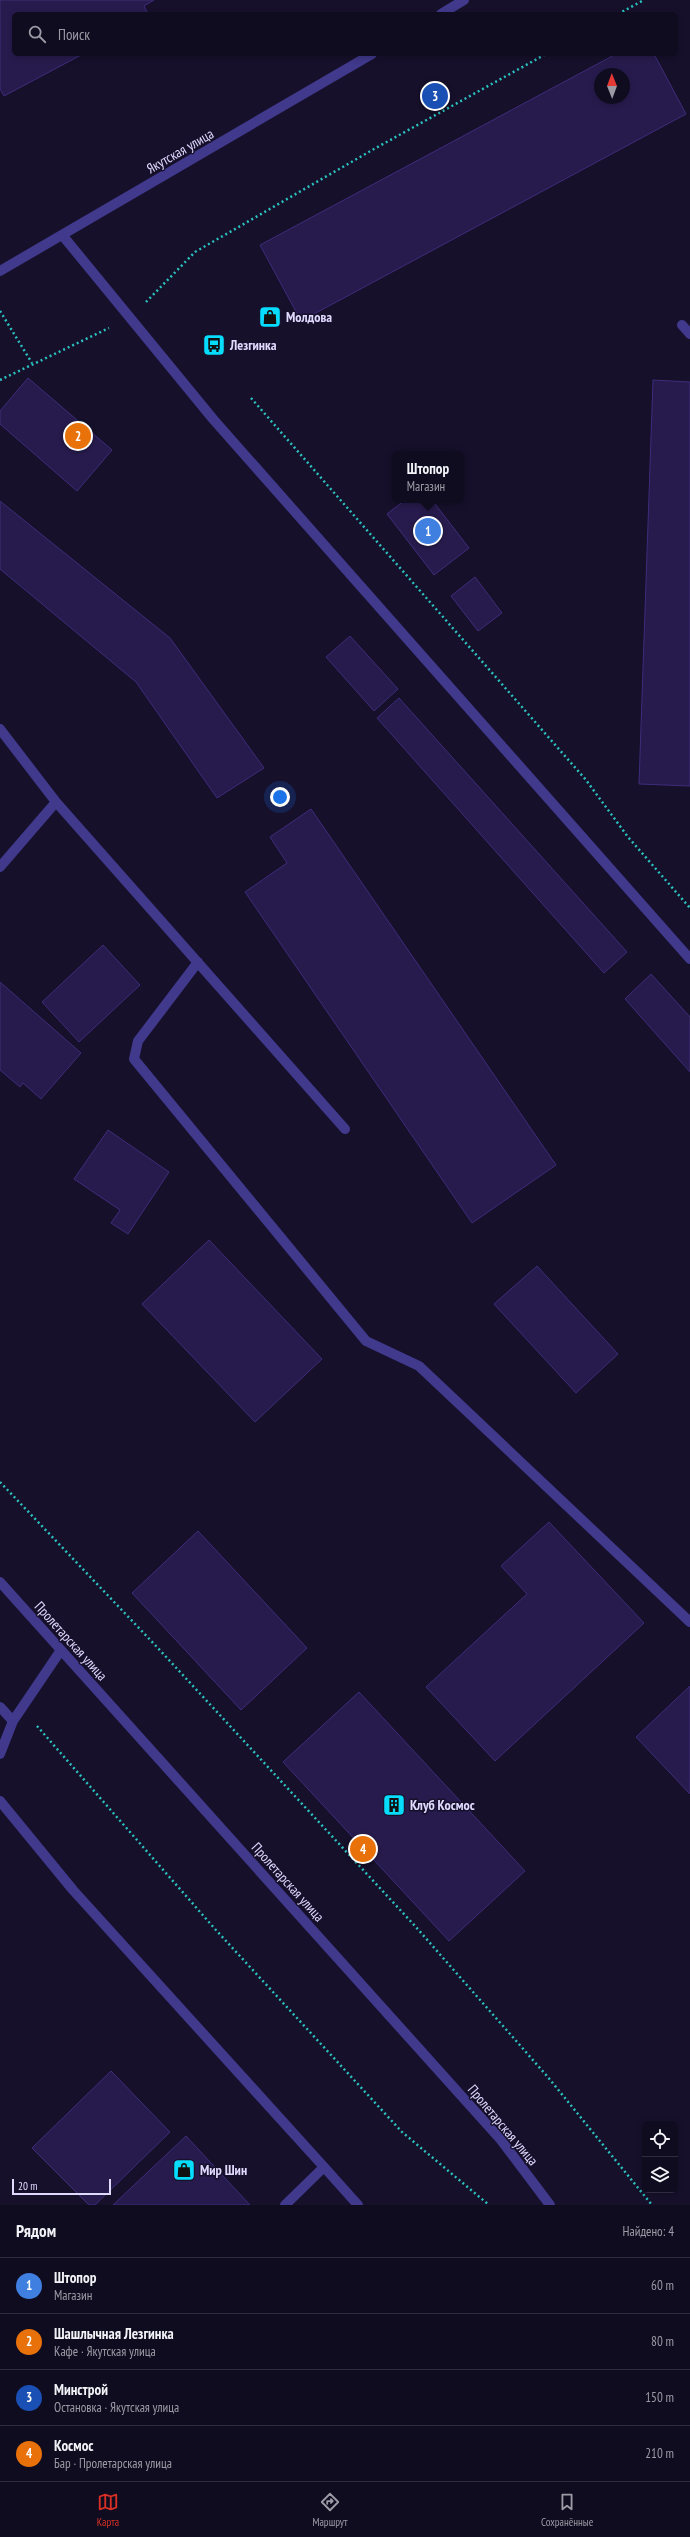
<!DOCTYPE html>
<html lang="ru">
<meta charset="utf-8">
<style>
:root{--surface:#100c20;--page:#1e1a2d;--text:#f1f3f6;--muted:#9c9ba5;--line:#302c3e;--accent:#d93025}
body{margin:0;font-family:"PT Sans Narrow",sans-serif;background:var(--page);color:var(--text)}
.controls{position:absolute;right:12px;bottom:12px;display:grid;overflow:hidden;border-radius:6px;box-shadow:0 2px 6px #0003}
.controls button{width:36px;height:36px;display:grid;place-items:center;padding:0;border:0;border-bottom:1px solid var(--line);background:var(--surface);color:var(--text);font:20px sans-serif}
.compass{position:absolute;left:594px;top:68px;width:36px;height:36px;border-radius:50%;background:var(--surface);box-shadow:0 2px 6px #0003;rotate:359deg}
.scale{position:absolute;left:12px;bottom:10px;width:99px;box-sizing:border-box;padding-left:4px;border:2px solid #e0daff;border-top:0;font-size:11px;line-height:14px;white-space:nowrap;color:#e0daff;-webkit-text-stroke:3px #16102b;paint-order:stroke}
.you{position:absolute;left:280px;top:797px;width:14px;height:14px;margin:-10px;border:3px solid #fff;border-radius:50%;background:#1a73e8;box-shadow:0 0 0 6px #1a73e833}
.badge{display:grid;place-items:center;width:26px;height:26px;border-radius:50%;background:var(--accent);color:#fff;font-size:13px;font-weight:700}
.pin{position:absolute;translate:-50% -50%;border:2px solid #fff;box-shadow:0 1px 4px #0006}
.popup{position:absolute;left:392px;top:451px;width:72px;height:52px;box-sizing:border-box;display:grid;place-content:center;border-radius:6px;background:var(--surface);filter:drop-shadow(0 1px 3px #0005);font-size:13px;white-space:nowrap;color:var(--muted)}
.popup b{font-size:15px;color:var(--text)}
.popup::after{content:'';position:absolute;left:50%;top:100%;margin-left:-8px;border:8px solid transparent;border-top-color:var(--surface)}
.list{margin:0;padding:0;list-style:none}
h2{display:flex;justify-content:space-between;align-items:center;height:52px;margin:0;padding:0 16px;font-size:17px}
h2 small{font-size:13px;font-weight:400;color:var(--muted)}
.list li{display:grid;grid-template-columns:26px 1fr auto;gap:12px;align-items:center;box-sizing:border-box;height:56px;padding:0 16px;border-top:1px solid var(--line)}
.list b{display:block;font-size:15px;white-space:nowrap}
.list p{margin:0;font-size:13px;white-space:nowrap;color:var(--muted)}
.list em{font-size:13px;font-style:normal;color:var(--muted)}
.icon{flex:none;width:22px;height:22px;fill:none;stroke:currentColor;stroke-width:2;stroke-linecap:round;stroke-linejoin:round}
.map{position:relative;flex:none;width:690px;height:2205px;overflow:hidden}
.search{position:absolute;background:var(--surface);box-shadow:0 2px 6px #0003;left:12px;right:12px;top:12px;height:44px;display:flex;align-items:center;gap:10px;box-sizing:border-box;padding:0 14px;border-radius:6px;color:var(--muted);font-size:15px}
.sheet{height:276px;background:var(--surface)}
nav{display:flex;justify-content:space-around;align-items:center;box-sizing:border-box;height:56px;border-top:1px solid var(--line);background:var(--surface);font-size:11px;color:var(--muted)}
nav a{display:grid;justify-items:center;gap:2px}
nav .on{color:var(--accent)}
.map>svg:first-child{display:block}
.building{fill:#271b4d;stroke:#3f2c7a;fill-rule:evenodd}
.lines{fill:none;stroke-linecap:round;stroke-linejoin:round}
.path{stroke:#2bc2bf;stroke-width:2.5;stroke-dasharray:2 3;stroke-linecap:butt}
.minor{stroke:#40398c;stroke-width:10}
.labels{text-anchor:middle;stroke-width:3;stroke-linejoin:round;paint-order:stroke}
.street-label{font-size:14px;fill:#e0daff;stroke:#16102b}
.poi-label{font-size:14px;font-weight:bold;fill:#e0daff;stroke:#16102b;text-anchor:start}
</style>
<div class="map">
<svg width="690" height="2205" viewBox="0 0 690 2205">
<rect width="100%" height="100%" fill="#16102b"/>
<path class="building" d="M0 0H154L144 6 148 14H14V54H83L4 96 0 89Z
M616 54H654L686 114 301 321 260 245ZM600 74H624V98H600Z
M28 378 112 450 77 491 0 424V411Z
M653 380 690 382V786L639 784Z
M405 500H432L469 548 434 575 387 514Z
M0 501 170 638 264 768 217 798 136 682 0 569Z
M475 577 502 613 478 631 451 596Z
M350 636 398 689 374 711 326 657Z
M399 698 627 952 604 973 377 718Z
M311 809 556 1165 472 1223 245 892 287 863 270 837Z
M103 945 140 985 79 1042 42 1002Z
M651 974 690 1017V1072L625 999Z
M0 982 81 1053 41 1099 23 1083 20 1087 0 1070Z
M108 1130 169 1172 128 1234 111 1223 120 1210 74 1179Z
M209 1240 322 1359 255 1422 142 1304Z
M537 1266 618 1354 576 1393 494 1304Z
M549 1522 644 1623 495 1761 426 1687 527 1594 501 1566Z
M198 1531 307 1648 241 1710 132 1593Z
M690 1686V1794L636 1737Z
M359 1692 525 1871 449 1941 283 1762Z
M111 2071 170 2132 95 2205H89L32 2148Z
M186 2136 250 2205H113Z"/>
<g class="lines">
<path class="path" d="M618 14 644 0
M146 302 195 252 374 149 546 54
M0 311 32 363
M0 380 109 328
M251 398 586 780 628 837 690 908
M0 1482 156 1646 415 1926 547 2076 652 2205
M37 1726 215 1929 402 2132 489 2205"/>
<path class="minor" d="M441 14 464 0
M63 236 213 419 690 959
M0 271 372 54
M682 325 690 334
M0 729 56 802 0 867
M56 802 345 1129
M198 962 138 1041 134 1059 366 1341 419 1366 690 1622
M0 1582 501 2140 550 2205
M0 1707 13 1721
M0 1754 13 1721 61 1650
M0 1801 73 1890 324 2167 285 2205
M324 2167 358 2205"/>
</g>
<defs>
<g id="shop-square" transform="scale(1.15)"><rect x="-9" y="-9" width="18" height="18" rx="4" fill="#06dcff" stroke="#16102b"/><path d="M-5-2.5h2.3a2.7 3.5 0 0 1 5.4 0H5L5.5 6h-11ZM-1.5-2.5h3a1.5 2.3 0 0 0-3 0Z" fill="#111"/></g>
<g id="bus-square" transform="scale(1.15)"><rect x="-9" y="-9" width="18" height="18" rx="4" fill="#06dcff" stroke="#16102b"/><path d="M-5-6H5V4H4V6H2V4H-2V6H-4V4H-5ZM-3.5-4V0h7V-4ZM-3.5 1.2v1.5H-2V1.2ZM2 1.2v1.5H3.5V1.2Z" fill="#111"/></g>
<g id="building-square" transform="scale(1.15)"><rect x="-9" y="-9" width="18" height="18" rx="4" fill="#06dcff" stroke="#16102b"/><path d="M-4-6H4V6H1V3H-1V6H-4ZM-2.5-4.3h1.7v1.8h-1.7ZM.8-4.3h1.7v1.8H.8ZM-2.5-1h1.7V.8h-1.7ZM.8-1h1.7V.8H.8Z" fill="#111"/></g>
</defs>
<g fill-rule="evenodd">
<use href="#shop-square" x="270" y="317"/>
<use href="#bus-square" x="214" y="345"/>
<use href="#building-square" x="394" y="1805"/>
<use href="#shop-square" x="184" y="2170"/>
</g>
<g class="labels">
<g class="street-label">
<text transform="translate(180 151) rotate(-30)" y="5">Якутская улица</text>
<text transform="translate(71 1641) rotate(48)" y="5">Пролетарская улица</text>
<text transform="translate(288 1882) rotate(48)" y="5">Пролетарская улица</text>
<text transform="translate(503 2125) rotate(50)" y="5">Пролетарская улица</text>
</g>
<g class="poi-label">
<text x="286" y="322">Молдова</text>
<text x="230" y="350">Лезгинка</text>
<text x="410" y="1810">Клуб Космос</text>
<text x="200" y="2175">Мир Шин</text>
</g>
</g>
</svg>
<div class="controls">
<button><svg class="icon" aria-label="locate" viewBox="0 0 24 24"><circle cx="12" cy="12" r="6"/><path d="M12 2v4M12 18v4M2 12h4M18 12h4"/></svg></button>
<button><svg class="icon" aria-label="layers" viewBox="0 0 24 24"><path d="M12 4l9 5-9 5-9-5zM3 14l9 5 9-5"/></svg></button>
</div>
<svg class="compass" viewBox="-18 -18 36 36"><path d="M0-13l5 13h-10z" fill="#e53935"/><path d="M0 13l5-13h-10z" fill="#9c9ba5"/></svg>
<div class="scale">20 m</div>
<div class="you"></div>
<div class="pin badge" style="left:428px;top:531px;background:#3f7fe0">1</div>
<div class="popup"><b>Штопор</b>Магазин</div>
<div class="pin badge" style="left:78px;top:436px;background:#e8710a">2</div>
<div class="pin badge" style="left:435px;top:96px;background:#1a4fb4">3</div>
<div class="pin badge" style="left:363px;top:1849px;background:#e8710a">4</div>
<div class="search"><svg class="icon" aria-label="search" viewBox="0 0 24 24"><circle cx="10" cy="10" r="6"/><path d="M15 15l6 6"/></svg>Поиск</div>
</div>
<section class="sheet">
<h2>Рядом<small>Найдено: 4</small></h2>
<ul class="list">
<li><span class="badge" style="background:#3f7fe0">1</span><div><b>Штопор</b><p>Магазин</p></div><em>60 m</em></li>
<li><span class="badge" style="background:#e8710a">2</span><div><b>Шашлычная Лезгинка</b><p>Кафе · Якутская улица</p></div><em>80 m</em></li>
<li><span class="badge" style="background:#1a4fb4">3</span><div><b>Минстрой</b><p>Остановка · Якутская улица</p></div><em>150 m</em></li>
<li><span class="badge" style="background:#e8710a">4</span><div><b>Космос</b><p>Бар · Пролетарская улица</p></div><em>210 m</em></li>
</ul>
</section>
<nav>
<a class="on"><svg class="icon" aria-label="map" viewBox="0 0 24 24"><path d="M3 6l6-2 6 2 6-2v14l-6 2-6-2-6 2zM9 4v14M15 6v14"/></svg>Карта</a>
<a><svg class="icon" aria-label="directions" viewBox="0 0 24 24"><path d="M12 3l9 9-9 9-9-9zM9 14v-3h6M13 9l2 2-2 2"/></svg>Маршрут</a>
<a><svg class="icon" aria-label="saved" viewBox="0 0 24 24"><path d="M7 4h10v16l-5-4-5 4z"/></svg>Сохранённые</a>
</nav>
